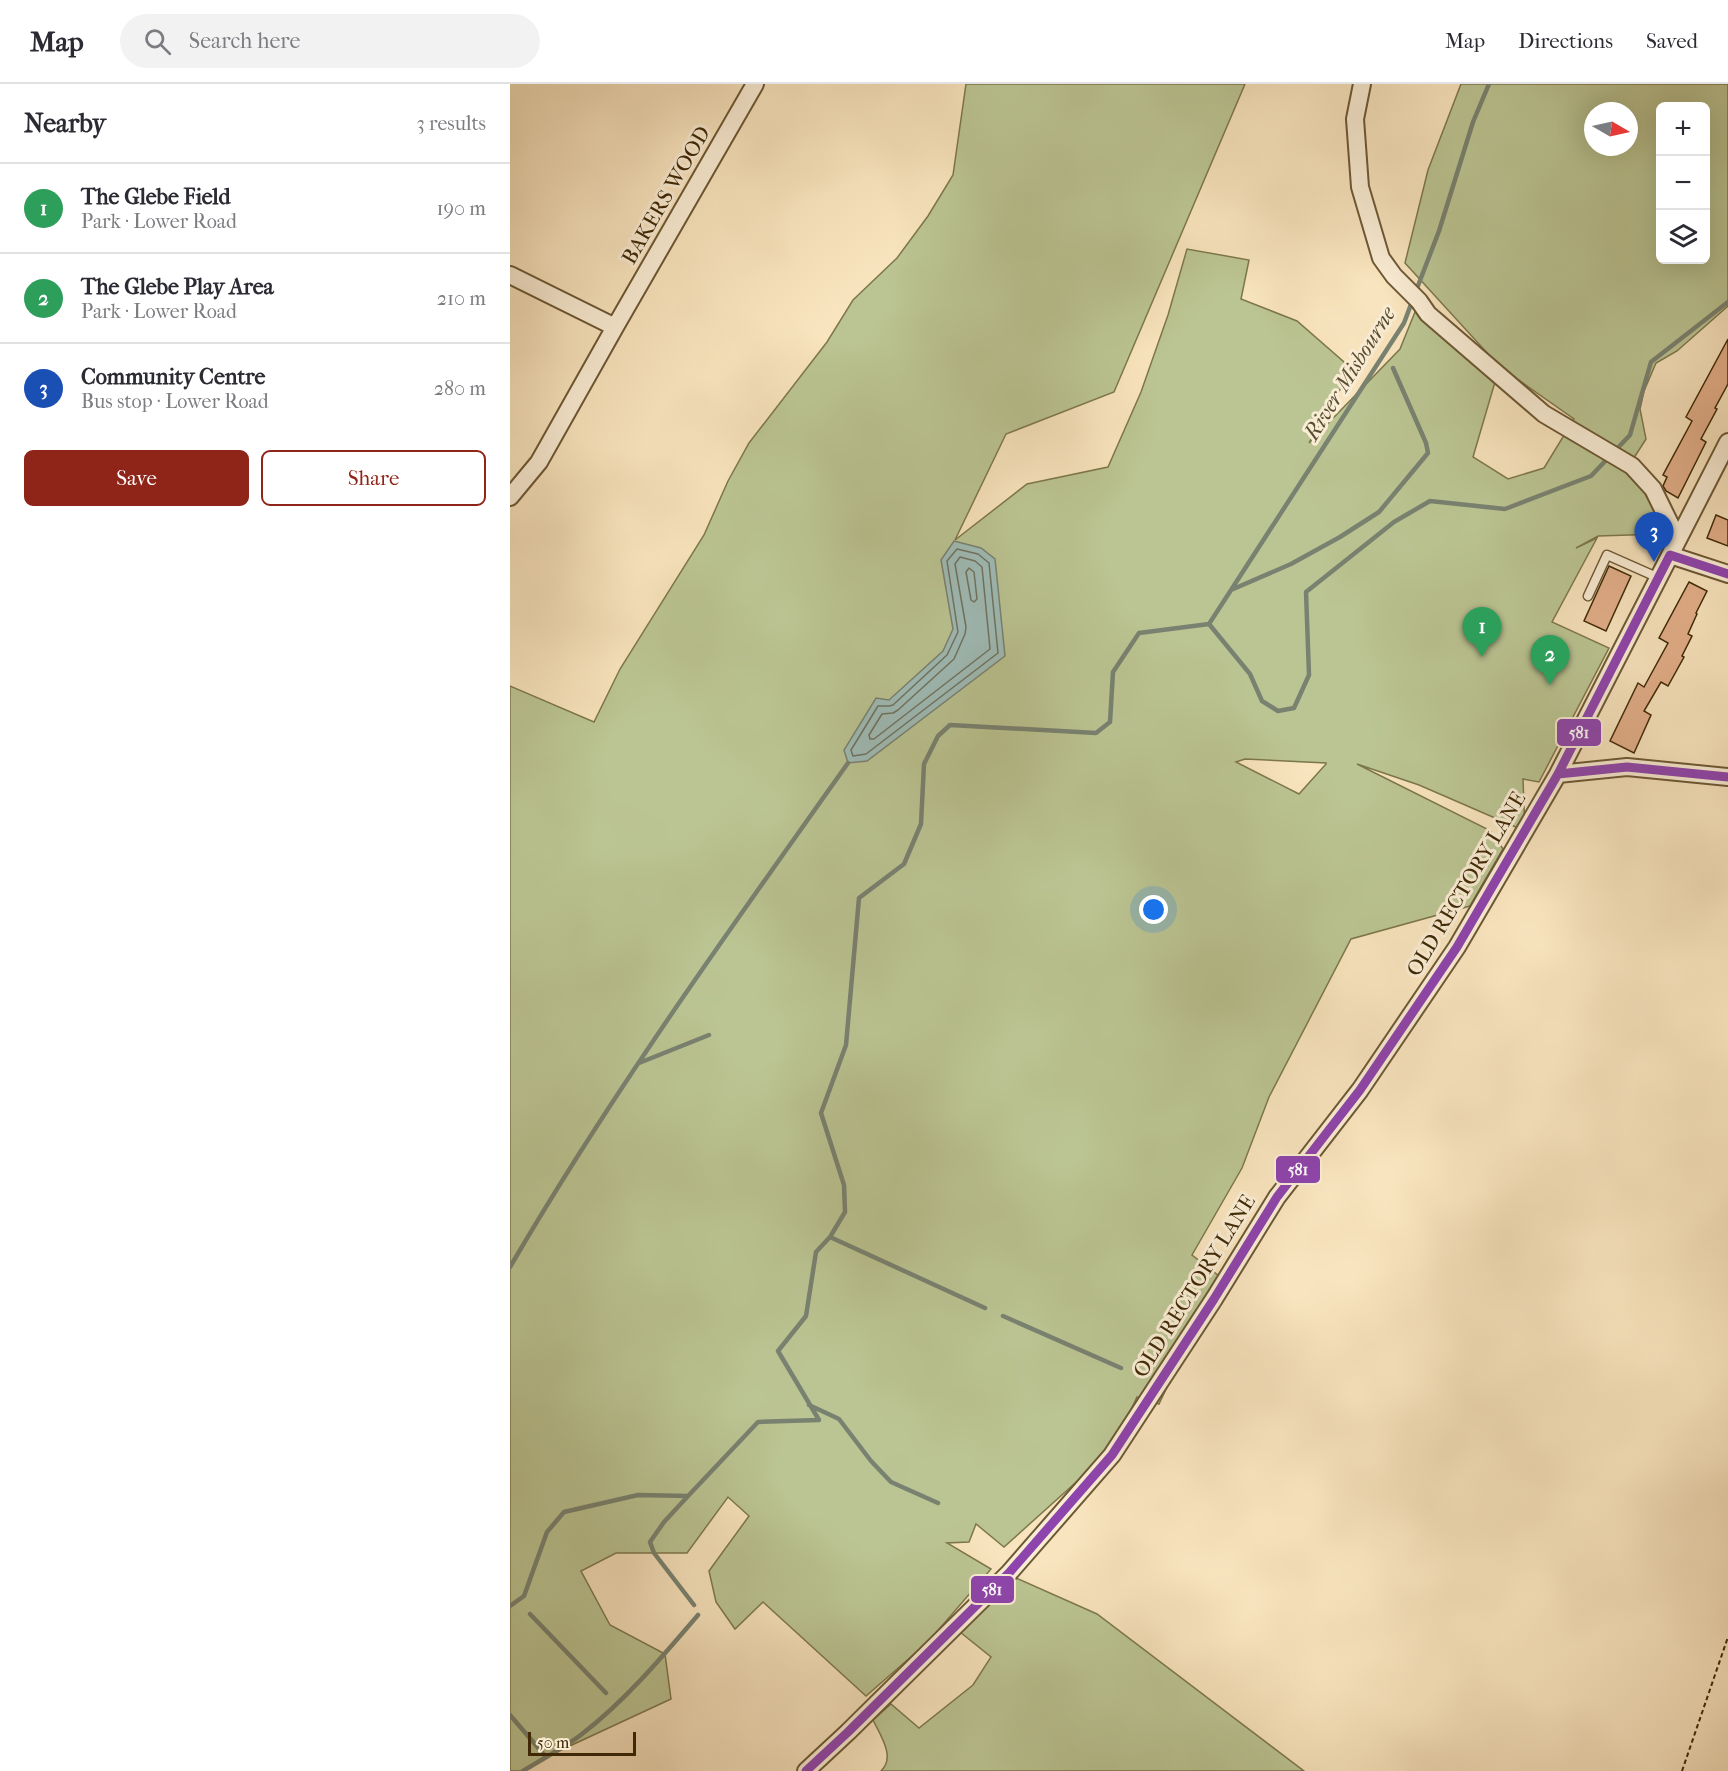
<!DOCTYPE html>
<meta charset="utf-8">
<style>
:root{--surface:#fff;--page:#f2f2f3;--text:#2b2b33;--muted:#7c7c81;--line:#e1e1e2;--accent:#8f2418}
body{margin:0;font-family:"IM FELL French Canon",serif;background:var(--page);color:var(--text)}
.controls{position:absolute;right:18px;top:18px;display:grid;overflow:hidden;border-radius:9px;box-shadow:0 6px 24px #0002}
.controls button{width:54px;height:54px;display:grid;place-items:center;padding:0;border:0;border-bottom:2px solid var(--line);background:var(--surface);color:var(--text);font:30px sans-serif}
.compass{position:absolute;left:1074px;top:18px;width:54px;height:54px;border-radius:50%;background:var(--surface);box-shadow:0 6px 24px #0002;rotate:99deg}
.scale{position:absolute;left:18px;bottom:15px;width:108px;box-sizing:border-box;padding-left:6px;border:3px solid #3f2906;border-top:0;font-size:16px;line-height:21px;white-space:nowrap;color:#3f2906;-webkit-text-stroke:4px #faedd5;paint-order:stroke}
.you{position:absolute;left:644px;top:826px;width:21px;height:21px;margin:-15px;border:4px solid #fff;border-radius:50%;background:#1a73e8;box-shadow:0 0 0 9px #1a73e833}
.badge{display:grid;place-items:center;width:39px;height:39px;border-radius:50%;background:var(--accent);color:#fff;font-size:20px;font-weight:700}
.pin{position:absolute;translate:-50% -50px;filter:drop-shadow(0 2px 3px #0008)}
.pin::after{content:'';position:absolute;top:32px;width:21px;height:18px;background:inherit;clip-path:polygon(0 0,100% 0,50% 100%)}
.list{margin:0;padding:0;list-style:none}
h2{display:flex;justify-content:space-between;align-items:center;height:78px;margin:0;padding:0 24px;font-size:26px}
h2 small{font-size:20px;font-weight:400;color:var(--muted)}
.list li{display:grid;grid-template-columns:39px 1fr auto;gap:18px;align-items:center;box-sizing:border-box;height:90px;padding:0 24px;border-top:2px solid var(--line)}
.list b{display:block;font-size:22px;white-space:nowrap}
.list p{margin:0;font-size:20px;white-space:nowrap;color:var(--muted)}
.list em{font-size:20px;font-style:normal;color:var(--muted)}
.actions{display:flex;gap:12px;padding:18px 24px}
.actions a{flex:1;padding:14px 0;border:2px solid var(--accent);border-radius:9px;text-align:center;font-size:21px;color:var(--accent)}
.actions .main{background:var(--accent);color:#fff}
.icon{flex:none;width:33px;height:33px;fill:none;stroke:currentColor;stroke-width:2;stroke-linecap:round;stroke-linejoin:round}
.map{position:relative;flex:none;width:1218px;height:1687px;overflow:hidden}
header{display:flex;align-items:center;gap:36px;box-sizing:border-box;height:84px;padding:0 30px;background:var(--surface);border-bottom:2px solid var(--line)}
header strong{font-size:28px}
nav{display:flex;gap:33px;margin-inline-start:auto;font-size:21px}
.search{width:420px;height:54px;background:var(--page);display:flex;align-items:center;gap:15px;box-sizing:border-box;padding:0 21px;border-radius:33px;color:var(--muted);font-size:22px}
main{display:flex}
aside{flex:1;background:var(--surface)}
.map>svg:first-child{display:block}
.green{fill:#bbc593;stroke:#7d774c;stroke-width:1.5;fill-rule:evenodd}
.water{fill:#9fbdb9;stroke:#798271;stroke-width:1.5}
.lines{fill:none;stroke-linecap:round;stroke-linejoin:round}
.shore{stroke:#6f7360;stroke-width:1.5}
.stream{stroke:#798271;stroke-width:4.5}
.building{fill:#e2ae89;stroke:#3f2906;stroke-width:1.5}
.lane-casing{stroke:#6d5834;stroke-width:11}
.street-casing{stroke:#6d5834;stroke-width:20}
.path{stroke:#3f2906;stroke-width:2;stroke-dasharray:4.5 3;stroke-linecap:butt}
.lane{stroke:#faedd5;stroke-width:8}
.street{stroke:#faedd5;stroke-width:16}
.bus-1-casing{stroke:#faedd5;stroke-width:14}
.bus-1{stroke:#8e44ad;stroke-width:9}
.labels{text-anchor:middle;stroke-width:6;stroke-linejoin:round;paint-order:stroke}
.street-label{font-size:21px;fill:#3f2906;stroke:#faedd5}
.water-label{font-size:22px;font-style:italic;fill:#574e33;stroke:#faedd5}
.line-badge{stroke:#faedd5;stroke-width:2}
.badge-label{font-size:16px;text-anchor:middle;font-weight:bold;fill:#fff}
</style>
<header>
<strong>Map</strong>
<div class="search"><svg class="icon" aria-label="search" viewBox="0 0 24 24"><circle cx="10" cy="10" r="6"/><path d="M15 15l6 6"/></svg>Search here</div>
<nav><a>Map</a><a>Directions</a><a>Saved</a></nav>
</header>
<main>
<aside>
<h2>Nearby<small>3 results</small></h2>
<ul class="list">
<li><span class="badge" style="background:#2e9e5b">1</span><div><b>The Glebe Field</b><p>Park · Lower Road</p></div><em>190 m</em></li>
<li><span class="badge" style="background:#2e9e5b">2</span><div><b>The Glebe Play Area</b><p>Park · Lower Road</p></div><em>210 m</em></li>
<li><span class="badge" style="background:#1a4fb4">3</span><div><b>Community Centre</b><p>Bus stop · Lower Road</p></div><em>280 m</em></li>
</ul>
<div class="actions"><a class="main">Save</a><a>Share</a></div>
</aside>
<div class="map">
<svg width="1218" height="1687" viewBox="0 0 1218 1687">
<rect width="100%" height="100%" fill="#f8e4be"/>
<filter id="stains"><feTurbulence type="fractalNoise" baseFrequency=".00333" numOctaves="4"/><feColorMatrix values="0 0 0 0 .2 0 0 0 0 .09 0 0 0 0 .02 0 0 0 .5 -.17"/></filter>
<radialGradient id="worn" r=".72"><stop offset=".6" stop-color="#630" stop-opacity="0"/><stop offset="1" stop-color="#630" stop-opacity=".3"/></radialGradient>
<path class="green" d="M456 0H735L604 308 496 350 445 456 517 400 598 383 631 308 658 231 677 165 739 176 731 215 787 237 842 285 799 359 890 265 905 228 985 298 963 373 998 395 1034 384 1064 335 990 283 895 179 918 86 951 0H1218V222L1167 267 1146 279 1134 307 1130 325 1136 355 1120 380 1158 436 1151 450 1088 452 1066 464 1087 454 1042 538 1099 564 1029 698 1013 695 1015 747 909 701 847 680 981 747 993 765 960 822 841 855 759 1013 732 1084 682 1171 709 1192 649 1320 627 1313 603 1365 494 1463 466 1440 459 1458 437 1459 481 1485 418 1558 356 1612 253 1518 225 1545 206 1518 199 1487 239 1432 218 1413 177 1469H106L71 1487 100 1541 155 1570 161 1615 36 1673 14 1687H0V602L84 638 110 585 194 451 218 397 239 359 317 258 343 216 387 174 418 132 443 91ZM1150 22H1196V176H1150ZM1083 27H1119V63H1083ZM735 675 816 679V680L789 710 726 678Z
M506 1494 587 1530 794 1687H371C386 1673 370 1651 363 1636L381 1620 409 1644 463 1601 481 1573 450 1548Z"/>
<path class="water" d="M444 457 471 464 485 475 495 572 357 677 338 679 334 666 366 614 379 616 433 567 443 545 431 476Z"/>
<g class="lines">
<path class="shore" d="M447 465 468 470 479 479 488 569 356 670 343 672 341 666 368 622H379L383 621 437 571 448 548 437 477Z
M450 473 465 477 472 483 480 565 364 655H360L359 651 372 630 383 629 388 626 444 575 455 550 456 543 445 480Z
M459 484 464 488 467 515 464 518 461 516 456 488Z"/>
<path class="stream" d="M906 207 929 147 963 38 979 0
M721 506 781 480 830 453 869 428 918 369 916 359 883 284
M699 540 740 590 752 617 768 627 784 624 799 591 796 508 884 438 920 417 995 425 1081 392 1120 351 1141 278 1218 218
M129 979 199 951
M320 1153 475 1224
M0 1183C102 1008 221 844 338 679
M493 1232 611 1284
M299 1321 329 1335 361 1377 381 1398 428 1419
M178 1412 154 1438 140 1458 144 1469 184 1521
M0 1522 14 1512 37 1448 54 1428 128 1411 178 1412 248 1338 309 1336 268 1267 296 1232 306 1168 320 1153 335 1128 334 1101 311 1029 336 961 349 814 394 780 411 740 414 680 428 652 440 641 586 649 600 638 603 588 629 549 699 540 894 239 903 215
M20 1530 96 1609
M0 1631 36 1673
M13 1687C32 1675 54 1664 72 1650 115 1617 153 1572 188 1531"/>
</g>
<path class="building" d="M1218 255V300L1205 324 1207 325 1191 355 1196 358 1168 414 1156 407 1153 402 1157 393 1153 391 1182 337 1176 333Z
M1206 431 1218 436V462L1197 454Z
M1099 482 1121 492 1096 547 1074 537Z
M1179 498 1197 507 1186 529 1187 530 1178 550 1182 552 1172 572 1174 573 1158 602 1151 598 1134 627 1141 631 1124 669 1100 657 1128 599 1134 603 1158 559 1149 554Z"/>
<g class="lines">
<g class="lane-casing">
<path id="lane" d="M1078 512 1097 471 1149 494"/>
</g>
<g class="street-casing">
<path id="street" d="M852 0 845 35 850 103 871 174 884 192 909 217 918 230 1034 330 1122 382 1143 405 1168 456
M0 191 105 243 245 0
M0 413 29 378 105 243
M1160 471 1218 490
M1048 690 1117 683 1218 693
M296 1687 338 1648 499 1489 602 1371 704 1215 767 1113 850 1006 947 863 1048 690 1218 358"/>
</g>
<path class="path" d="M1172 1687 1218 1553"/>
<use href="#lane" class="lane"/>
<use href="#street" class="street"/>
<g class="bus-1-casing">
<path id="bus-1" d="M1048 690 1117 683 1218 693
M296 1687 338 1648 499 1489 602 1371 704 1215 767 1113 850 1006 947 863 1048 690 1160 471 1218 490"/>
</g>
<use href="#bus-1" class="bus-1"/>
</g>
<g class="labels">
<g class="street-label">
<text transform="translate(156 111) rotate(-60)" y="7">BAKERS WOOD</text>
<text transform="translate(956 800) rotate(-59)" y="7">OLD RECTORY LANE</text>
<text transform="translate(684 1202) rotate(-58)" y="7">OLD RECTORY LANE</text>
</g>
<g class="water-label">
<text transform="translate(839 289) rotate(-58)" y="8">River Misbourne</text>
</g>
</g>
<g class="line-badge">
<rect x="1046" y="634" width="46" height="29" rx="6" fill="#8e44ad"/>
<rect x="765" y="1071" width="46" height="29" rx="6" fill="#8e44ad"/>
<rect x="460" y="1491" width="45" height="29" rx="6" fill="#8e44ad"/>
</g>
<g class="badge-label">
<text x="1069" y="654">581</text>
<text x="788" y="1091">581</text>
<text x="482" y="1511">581</text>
</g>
<rect width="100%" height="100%" filter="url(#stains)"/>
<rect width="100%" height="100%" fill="url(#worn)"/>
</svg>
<div class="controls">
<button>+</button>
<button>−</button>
<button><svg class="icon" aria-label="layers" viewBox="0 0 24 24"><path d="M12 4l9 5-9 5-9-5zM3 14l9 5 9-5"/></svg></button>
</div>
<svg class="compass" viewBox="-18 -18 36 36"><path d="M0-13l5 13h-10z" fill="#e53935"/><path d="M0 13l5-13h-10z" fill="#7c7c81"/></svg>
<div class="scale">50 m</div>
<div class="you"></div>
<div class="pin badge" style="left:972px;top:573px;background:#2e9e5b">1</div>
<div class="pin badge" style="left:1040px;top:601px;background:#2e9e5b">2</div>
<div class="pin badge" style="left:1144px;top:478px;background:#1a4fb4">3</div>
</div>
</main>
